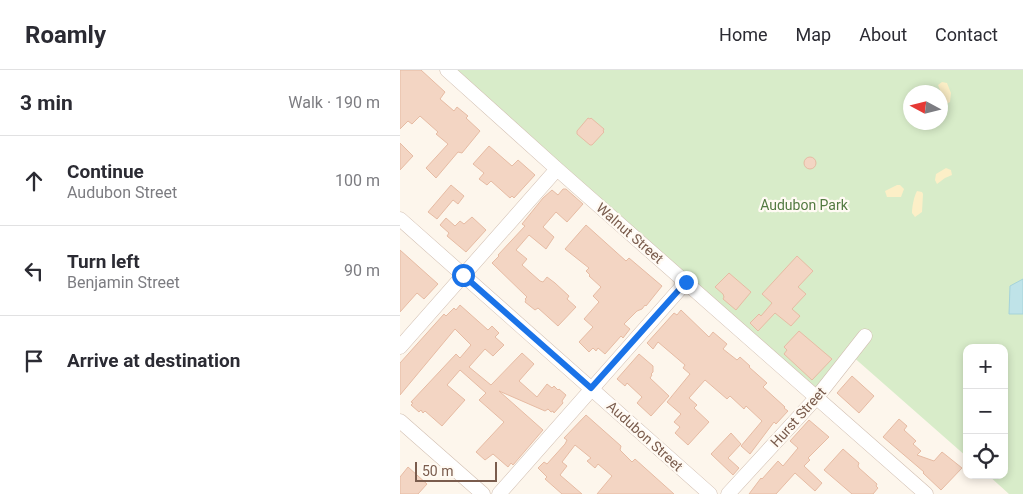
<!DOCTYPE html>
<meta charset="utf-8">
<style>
:root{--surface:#fff;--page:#f2f2f3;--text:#2b2b33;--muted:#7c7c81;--line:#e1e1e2}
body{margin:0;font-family:Roboto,sans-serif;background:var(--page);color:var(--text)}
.controls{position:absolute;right:15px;bottom:15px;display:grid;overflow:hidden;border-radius:10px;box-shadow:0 2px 8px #0003}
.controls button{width:45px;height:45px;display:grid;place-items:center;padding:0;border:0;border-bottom:1px solid var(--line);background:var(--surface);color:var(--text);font:25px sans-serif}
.compass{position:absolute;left:503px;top:15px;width:45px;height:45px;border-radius:50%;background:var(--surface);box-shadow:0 2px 8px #0003;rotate:277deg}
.scale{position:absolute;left:15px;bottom:12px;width:82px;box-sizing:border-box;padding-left:5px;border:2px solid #7a5c4d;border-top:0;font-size:14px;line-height:18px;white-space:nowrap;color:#7a5c4d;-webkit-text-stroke:4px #fffaf3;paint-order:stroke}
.stop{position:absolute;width:15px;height:15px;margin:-11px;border:4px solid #1a73e8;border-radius:50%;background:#fff}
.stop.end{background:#1a73e8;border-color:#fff;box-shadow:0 1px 5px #0008}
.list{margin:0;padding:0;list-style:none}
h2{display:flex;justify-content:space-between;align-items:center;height:65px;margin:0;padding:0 20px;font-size:21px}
h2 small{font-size:16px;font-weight:400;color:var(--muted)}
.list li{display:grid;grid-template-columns:32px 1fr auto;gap:15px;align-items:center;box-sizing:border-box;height:90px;padding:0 20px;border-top:1px solid var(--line)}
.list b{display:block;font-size:19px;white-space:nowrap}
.list p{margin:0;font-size:16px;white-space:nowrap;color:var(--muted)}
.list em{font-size:16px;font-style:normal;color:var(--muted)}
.icon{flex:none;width:28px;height:28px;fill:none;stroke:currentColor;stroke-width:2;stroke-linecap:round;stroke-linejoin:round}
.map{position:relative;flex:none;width:623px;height:424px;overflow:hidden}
header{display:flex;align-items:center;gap:30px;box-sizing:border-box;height:70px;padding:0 25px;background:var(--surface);border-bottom:1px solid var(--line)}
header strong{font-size:24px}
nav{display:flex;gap:28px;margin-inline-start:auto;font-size:18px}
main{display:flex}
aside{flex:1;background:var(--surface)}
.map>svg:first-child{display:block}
.green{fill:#d8ecc9;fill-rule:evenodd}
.sand{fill:#fcefc7}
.water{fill:#bfe3e8;stroke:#a5d3da}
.building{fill:#f3d5c3;stroke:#e6bba3}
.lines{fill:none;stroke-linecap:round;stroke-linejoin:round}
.minor-casing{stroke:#d1beb0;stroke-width:15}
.minor{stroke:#fff;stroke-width:14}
.route{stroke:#1a73e8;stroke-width:6}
.labels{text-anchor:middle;stroke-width:4.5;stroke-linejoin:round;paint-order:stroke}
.park-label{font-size:14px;fill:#537a41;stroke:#fffaf3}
.street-label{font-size:14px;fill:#7a5c4d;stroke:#fffaf3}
</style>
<header>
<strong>Roamly</strong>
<nav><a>Home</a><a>Map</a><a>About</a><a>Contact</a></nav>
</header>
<main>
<aside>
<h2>3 min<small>Walk · 190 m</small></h2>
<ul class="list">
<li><svg class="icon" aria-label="ahead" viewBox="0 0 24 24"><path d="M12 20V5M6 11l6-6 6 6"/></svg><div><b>Continue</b><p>Audubon Street</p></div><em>100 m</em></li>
<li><svg class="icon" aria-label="left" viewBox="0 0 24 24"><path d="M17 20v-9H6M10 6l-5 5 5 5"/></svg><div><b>Turn left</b><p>Benjamin Street</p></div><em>90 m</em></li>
<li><svg class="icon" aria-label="arrive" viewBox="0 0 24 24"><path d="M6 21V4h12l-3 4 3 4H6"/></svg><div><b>Arrive at destination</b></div></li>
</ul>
</aside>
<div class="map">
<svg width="623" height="424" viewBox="0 0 623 424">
<rect width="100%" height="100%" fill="#fdf6ec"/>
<path class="green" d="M49 0H623V424H609L588 405H604V278H567V387L451 285 418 324ZM510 22H540V52H510Z"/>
<path class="sand" d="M542 12 547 13 551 23 550 32 546 34 541 33 542 25 538 15Z
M546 98 551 100 552 105 545 108 537 114 535 110 536 104Z
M497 115H500L504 119 501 127H487L485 121Z
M517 121 522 122 523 124 522 142 515 147 512 143C512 137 514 126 517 121Z"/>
<path class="water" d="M623 209V244H609L610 216Z"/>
<path class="building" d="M0 0H21L45 22 40 29 54 41 57 37 68 46 66 48 80 61 62 83 58 82 36 108 26 98 48 74 36 64 38 62 20 46 12 54 8 51 0 59Z
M188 48 190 49 191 48 204 59 203 61 204 62 192 75H190L177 64V61Z
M0 73 13 86 0 100Z
M89 76 112 96 118 90 135 105 114 128 112 126 110 128 91 111 87 115 79 109 84 103 73 94Z
M404 93a6 6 0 1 1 12 0a6 6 0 1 1-12 0Z
M51 115 64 126 58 134 53 130 37 149 28 142Z
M163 119H166L183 134 167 152 156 142 143 157 154 167 146 179 129 165 116 180 127 189 122 195 140 211 143 212 147 207 155 213 169 226 167 229 176 237 158 256 138 238 135 240 125 232 126 230 125 229 127 227 92 193 99 186 98 185 125 156 122 154 143 128 152 120 158 125Z
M72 147 86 160 66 182 47 166 49 163 40 155 46 148 55 156 60 151 64 154Z
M186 155 226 191 229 188 262 216 246 236 245 235 242 239 237 241 224 254 230 259 223 268 221 266 205 284 198 278 196 281 193 278 189 282 179 272 193 257 184 249 199 232 193 226 201 217 189 206 190 205 186 201 189 198 165 179Z
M0 180 38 214 24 229 17 223 0 242Z
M397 186 413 201 398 217 406 224 392 239 400 246 391 256 375 243 358 261 350 253 359 244 361 246 372 233 362 224Z
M329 203 351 222 336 240 323 229 324 227 323 224 315 217Z
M60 235 88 260 92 256 99 263 95 267 104 275 93 286 85 279 69 297 91 315 122 283 134 294 119 311 137 327 147 314 152 318 154 316 158 320 159 319 166 325 162 331 163 333 154 343 153 341 151 342 148 339 145 341 99 321 143 360 113 395 111 393 108 397 93 384 85 390 76 382 104 352 79 330 86 323 60 300 47 315 65 330 42 356 25 341 23 343 21 340 19 342 11 335 13 333 11 332 56 284 60 288 71 275 55 259 0 325V293L44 244 46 246 54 238 56 240Z
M281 240 309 267 313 262 327 274 323 279 337 290 340 287 350 296 349 297 367 313 363 317 385 337 384 338 388 341 376 354 374 352 350 384 341 376 362 351 346 336 344 339 330 326 327 329 305 310 289 328 297 335 294 338 309 352 288 375 275 363 280 357 274 352 281 344 267 332 290 304 283 298 285 295 258 272 253 279 247 273 274 243 277 245Z
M399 261 432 289 412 310 384 284 387 280 384 277Z
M239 284 253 296V302L251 304 252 305 250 308 269 326 251 346 237 333 242 327 227 313 225 316 217 309Z
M452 306 474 326 459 343 437 323Z
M186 345 221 376 220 380 232 392 235 389 274 424H197L212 406 198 394 195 398 187 391 191 388 175 375 162 392 167 396 160 405 182 424H162L145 409 147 407 138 398 144 392 147 394 165 374 167 370 164 368Z
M499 349 507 356 504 360 516 371 513 374 521 381 517 385 534 391 542 382 562 398 541 420 523 403 524 402 483 367Z
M409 350 429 367 408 388 410 390 404 396 422 413 415 421 395 403 376 424H349L361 408 362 409 378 391 383 396 398 378 390 371Z
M331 363 341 374 328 388 339 398 333 405 311 384Z
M443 379 459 393 458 396 459 398 477 414 476 416 478 418 473 424H452L424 400Z
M8 397 27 414 18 424H0V407Z"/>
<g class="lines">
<g class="minor-casing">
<path id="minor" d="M47 0 157 99 526 424
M0 149 310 424
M0 277 157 99
M0 351 83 424
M99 424 286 212
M328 424 417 327 465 266"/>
</g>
<use href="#minor" class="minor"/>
</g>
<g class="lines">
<path class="route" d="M63 205 191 318 286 212"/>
</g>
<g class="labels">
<g class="park-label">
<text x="404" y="140">Audubon Park</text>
</g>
<g class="street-label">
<text transform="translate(230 163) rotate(41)" y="5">Walnut Street</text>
<text transform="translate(398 347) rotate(-48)" y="5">Hurst Street</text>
<text transform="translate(245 366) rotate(42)" y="5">Audubon Street</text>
</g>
</g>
</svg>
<div class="controls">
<button>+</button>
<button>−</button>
<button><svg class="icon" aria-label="locate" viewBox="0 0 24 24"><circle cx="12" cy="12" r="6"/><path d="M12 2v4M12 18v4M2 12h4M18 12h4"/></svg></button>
</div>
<svg class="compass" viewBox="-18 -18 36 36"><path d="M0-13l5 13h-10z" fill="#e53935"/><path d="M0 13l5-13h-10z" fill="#7c7c81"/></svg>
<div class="scale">50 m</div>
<div class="stop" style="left:63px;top:205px"></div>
<div class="stop end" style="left:286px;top:212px"></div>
</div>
</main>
